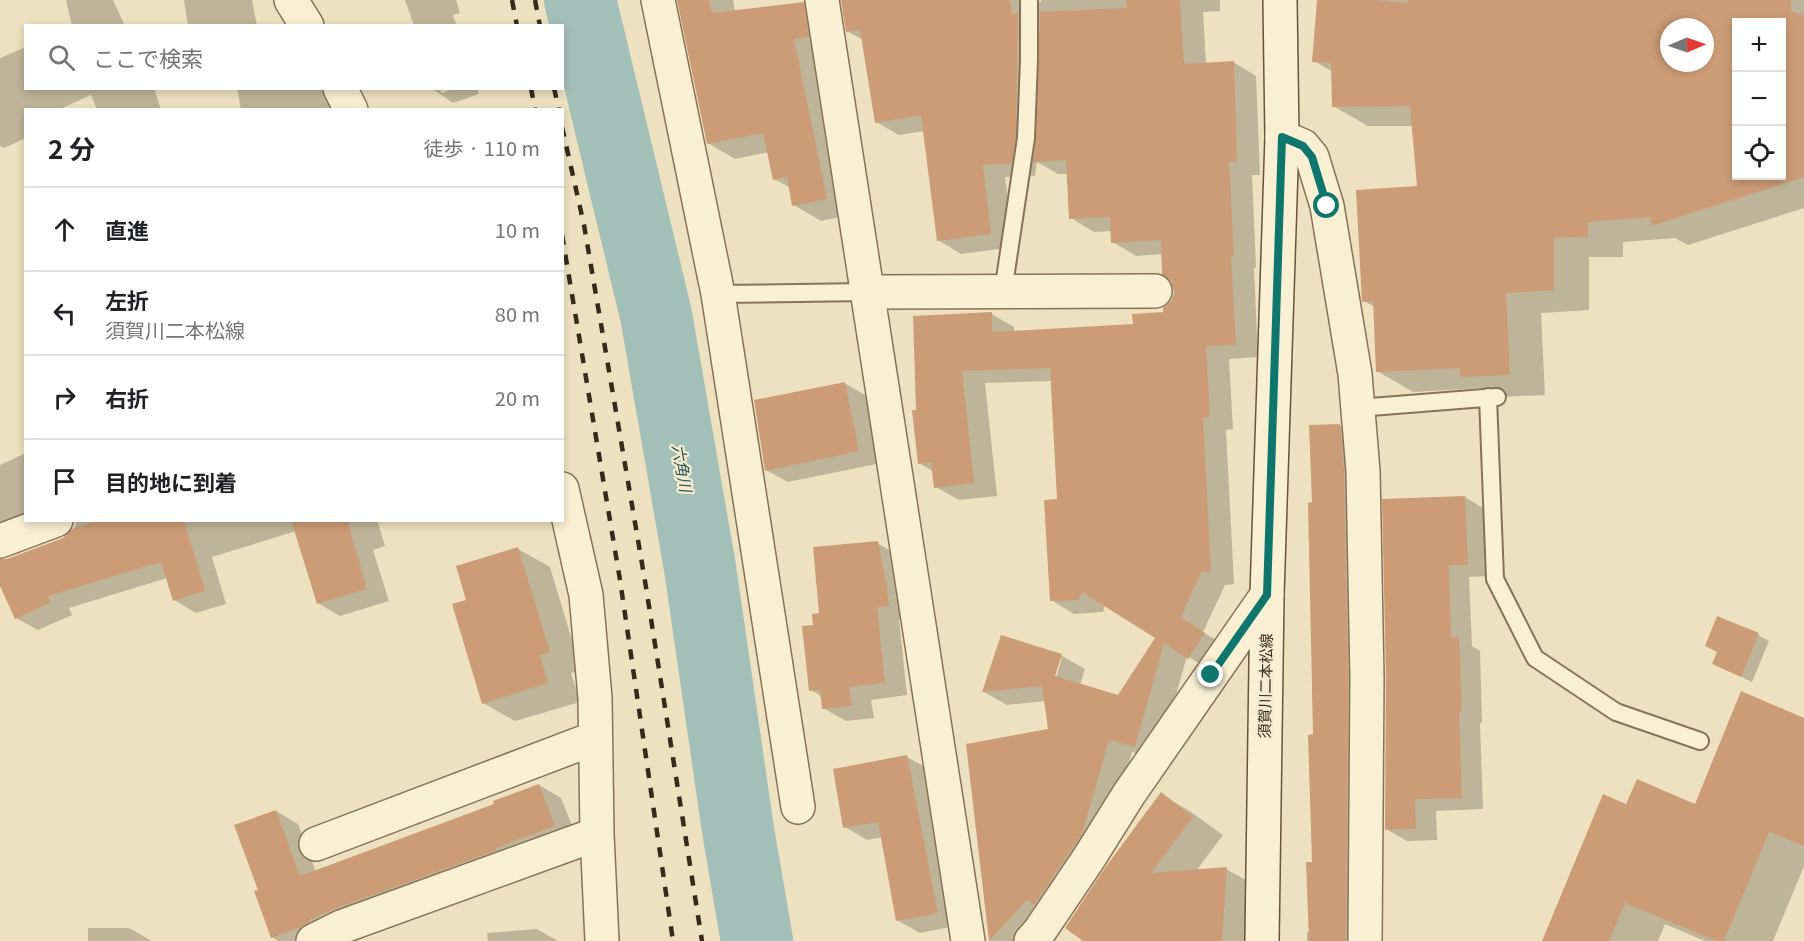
<!DOCTYPE html>
<html lang="ja">
<meta charset="utf-8">
<style>
:root{--surface:#fff;--page:#f6f6f6;--text:#202124;--muted:#757577;--line:#e0e0e0}
body{margin:0;font-family:Georgia,"Noto Sans JP",serif;background:var(--page);color:var(--text)}
.controls{position:absolute;right:18px;top:18px;display:grid;overflow:hidden;border-radius:0px;box-shadow:0 3px 9px #0003}
.controls button{width:54px;height:54px;display:grid;place-items:center;padding:0;border:0;border-bottom:2px solid var(--line);background:var(--surface);color:var(--text);font:30px sans-serif}
.compass{position:absolute;left:1660px;top:18px;width:54px;height:54px;border-radius:50%;background:var(--surface);box-shadow:0 3px 9px #0003;rotate:88deg}
.stop{position:absolute;width:18px;height:18px;margin:-14px;border:4px solid #0f766e;border-radius:50%;background:#fff}
.stop.end{background:#0f766e;border-color:#fff;box-shadow:0 2px 6px #0008}
.list{margin:0;padding:0;list-style:none}
h2{display:flex;justify-content:space-between;align-items:center;height:78px;margin:0;padding:0 24px;font-size:26px}
h2 small{font-size:20px;font-weight:400;color:var(--muted)}
.list li{display:grid;grid-template-columns:39px 1fr auto;gap:18px;align-items:center;box-sizing:border-box;height:84px;padding:0 24px;border-top:2px solid var(--line)}
.list b{display:block;font-size:22px;white-space:nowrap}
.list p{margin:0;font-size:20px;white-space:nowrap;color:var(--muted)}
.list em{font-size:20px;font-style:normal;color:var(--muted)}
.icon{flex:none;width:33px;height:33px;fill:none;stroke:currentColor;stroke-width:2;stroke-linecap:round;stroke-linejoin:round}
.map{position:relative;flex:none;width:1804px;height:941px;overflow:hidden}
.search{position:absolute;background:var(--surface);box-shadow:0 3px 9px #0003;left:24px;top:24px;width:540px;height:66px;display:flex;align-items:center;gap:15px;box-sizing:border-box;padding:0 21px;border-radius:0px;color:var(--muted);font-size:22px}
.panel{position:absolute;background:var(--surface);box-shadow:0 3px 9px #0003;left:24px;top:108px;width:540px;height:414px;border-radius:0px}
.map>svg:first-child{display:block}
.shadow{fill:#0003;fill-rule:evenodd}
.lines{fill:none;stroke-linecap:round;stroke-linejoin:round}
.river{stroke:#a3c0b8;stroke-width:72}
.building{fill:#cc9c76;fill-rule:evenodd}
.service-casing{stroke:#877258;stroke-width:20}
.minor-casing{stroke:#877258;stroke-width:36}
.secondary-casing{stroke:#69533b;stroke-width:36}
.service{stroke:#f9efd3;stroke-width:16}
.minor{stroke:#f9efd3;stroke-width:33}
.secondary{stroke:#f9efd3;stroke-width:33}
.rail{stroke:#362a1d;stroke-width:4.5;stroke-dasharray:10 10;stroke-linecap:butt}
.route{stroke:#0f766e;stroke-width:8}
.labels{text-anchor:middle;stroke-width:4.5;stroke-linejoin:round;paint-order:stroke}
.street-label{font-size:15px;fill:#362a1d;stroke:#f5ebd0}
.water-label{font-size:16px;font-style:italic;fill:#2c5655;stroke:#f5ebd0}
</style>
<div class="map">
<svg width="1804" height="941" viewBox="0 0 1804 941">
<rect width="100%" height="100%" fill="#eee1c0"/>
<path class="shadow" d="M66 0H113L125 26H72Z
M184 0H252L257 26H188Z
M405 0H456L460 13 453 15 457 26H414Z
M679 0H733L735 12 803 3 830 19 854 214 821 221 794 205 791 188 774 179 769 152 735 159 708 143Z
M842 0H1037L1041 2V0H1220V11L1203 12 1206 64 1233 62 1256 76 1260 175H1252L1256 268H1254L1258 357 1229 359 1233 429 1226 430 1234 584 1225 585 1203 632 1227 647 1212 671 1187 656 1158 759 1132 752 1105 847 1025 941H990L968 745 1050 730 1046 701 1007 705 984 692 1002 636 1062 656 1085 669 1080 685 1119 696 1157 638 1105 604 1103 612 1074 614 1051 600 1059 501 1052 381 985 383 997 496 959 500 936 487 934 472 919 463 918 411 991 314 1014 327V332L1134 325 1165 314 1173 301 1175 290 1163 254 1136 256 1113 242 1112 231 1094 232 1071 218 1068 174H1058L1037 162 1035 176 1005 177 1014 247 961 254 938 240 925 131 899 135 876 122 863 40 847 31ZM1059 658H1062L1054 684 1052 683Z
M1319 0H1804V208L1688 245 1675 238 1623 242V257H1589V310L1541 313 1545 395 1497 397 1482 388 1413 392 1377 371 1375 307 1364 301 1419 188 1413 126H1368L1333 106V72L1314 61ZM1736 22H1782V176H1736ZM1669 27H1705V63H1669Z
M26 47V88H154L161 110H97L91 95 58 110H26V138L4 148 0 146V58Z
M237 88H329L333 110H241Z
M431 88H446L441 90V93L456 88H477L479 94 453 103Z
M844 383 867 396 881 463 788 482 766 470Z
M1340 426 1361 438 1367 941H1307V932L1310 931 1313 864 1315 736 1313 504Z
M26 453V520L0 555V465Z
M1465 497 1486 510 1488 576 1469 577 1472 646 1480 651 1482 723H1480L1483 809 1436 811 1437 840 1407 841 1386 829Z
M76 520H377L385 546 373 550 389 601 340 616 318 603 296 531 212 557 226 604 196 613 174 600 167 578 69 608 72 615 38 630 16 618 0 582V561L9 560 63 539 71 533 76 524Z
M877 543 900 556 911 618 899 619 907 695 871 700 874 718 846 721 823 708 822 697 811 690 815 626 820 614Z
M518 549 550 567 581 670 571 673 580 702 515 721 483 703 468 601Z
M1718 618 1758 635 1769 641 1752 682 1714 664 1718 652Z
M1804 719V866L1773 941H1705L1665 924 1658 941H1555L1627 806H1696Z
M907 757 929 769 959 925 920 933 897 920 883 837 867 840 845 827Z
M539 785 561 798 577 838 322 941H278L272 937 260 891 276 811 298 824 316 872 496 804Z
M1161 794 1191 812 1223 835 1196 871 1226 869 1257 886 1253 941H1083Z
M88 928H129L152 941H88Z
M537 929 558 941H488L487 933Z"/>
<g class="lines">
<path class="river" d="M580 0 656 315 700 568 738 830 757 941"/>
</g>
<path class="building" d="M677 0H709L712 13 804 2 809 37 794 39 827 199 792 206 787 177 773 180 763 133 707 144Z
M841 0H1010L1012 14 1018 13 1016 137 1012 163 983 165 991 234 937 241 921 115 875 123 860 30 846 32Z
M1126 0H1180L1184 64 1234 61 1237 162H1229L1234 256H1231L1236 345 1206 346 1210 417H1203L1211 572H1201L1181 617 1205 633 1188 659 1164 643 1135 747 1109 740 1082 834 1034 905 1027 900 989 941 966 744 1048 729 1042 686 982 692 1001 635 1062 654 1055 676 1118 695 1155 638 1082 592 1079 600 1050 601 1044 500 1057 499 1050 368 962 371 974 483 934 488 931 462 918 464 912 410H916L913 316 992 312V332L1133 324 1132 314 1163 312V308L1171 301 1174 292 1171 282 1162 274 1161 240 1111 243 1110 217 1069 219 1066 160 1033 162 1036 139 1040 12 1127 8Z
M1317 0H1374L1408 3V0H1791V11L1804 16V177L1651 226V217L1588 222V237L1554 238V290L1506 293 1510 375 1460 377V368L1376 372 1373 301 1362 302 1356 190 1417 186 1410 106 1332 107 1331 63 1312 62ZM1737 22H1782V176H1737ZM1669 27H1705V63H1669Z
M845 382 859 451 765 471 754 400Z
M1340 424 1344 472 1348 678 1346 941H1309L1306 862H1312L1308 735 1313 734 1308 503 1312 502 1309 425Z
M1465 496 1468 565H1449L1451 637H1459L1462 712H1459L1462 798 1415 799 1416 829 1385 830 1386 678 1382 499Z
M100 520H184L205 591 173 601 161 562 48 596 51 602 15 619 0 586V559H7L63 538 72 529Z
M291 520H347L367 589 317 604Z
M878 541 887 588 889 606 877 607 885 683 849 687 852 706 822 709 820 690 809 691 802 626 813 625 812 614 819 613 813 547Z
M518 547 550 652 540 655 548 683 482 704 452 604 466 600 456 566Z
M1717 616 1759 633 1741 677 1712 664 1717 652 1705 646Z
M1741 691 1804 718V846L1769 832 1724 941H1717L1625 903 1609 941H1542L1603 794 1626 804 1637 779 1695 804Z
M907 755 938 913 896 921 878 822 843 828 833 769Z
M539 784 555 826 496 848 497 850 334 909 309 920 310 922 301 927 271 938 254 891 258 890 234 825 276 810 300 876 494 804 493 801Z
M1161 792 1193 817 1151 873 1227 867 1222 941H1083L1065 928 1102 872Z"/>
<g class="lines">
<g class="service-casing">
<path id="service" d="M1003 292 1026 138 1029 60V0
M718 294 868 292
M1488 397 1495 579 1535 658 1616 712 1700 741
M1358 408 1497 397"/>
</g>
<g class="minor-casing">
<path id="minor" d="M291 0 307 26
M658 0 718 294 798 807
M822 0 968 941
M340 88 351 110
M1282 137 1303 146 1312 157 1327 206 1355 374 1363 471 1367 678 1365 941
M868 292 1155 291
M562 489 586 595 595 698 597 834 602 941
M0 541 56 520
M316 844 595 738
M313 941 341 927 597 834
M1031 941 1039 932 1089 858 1129 794 1267 595"/>
</g>
<g class="secondary-casing">
<path id="secondary" d="M1262 941 1267 595 1282 137 1280 0"/>
</g>
<use href="#service" class="service"/>
<use href="#minor" class="minor"/>
<use href="#secondary" class="secondary"/>
<path class="rail" d="M512 0 517 26
M535 0 540 26
M531 88 535 110
M554 88 559 110
M562 127 584 225 645 581 702 941
M562 235 620 580 673 941"/>
</g>
<g class="lines">
<path class="route" d="M1211 675 1267 595 1282 137 1303 146 1312 157 1327 206"/>
</g>
<g class="labels">
<g class="street-label">
<text transform="translate(1266 686) rotate(-89)" y="5">須賀川二本松線</text>
</g>
<g class="water-label">
<text transform="translate(682 468) rotate(80)" y="6">六角川</text>
</g>
</g>
</svg>
<div class="controls">
<button>+</button>
<button>−</button>
<button><svg class="icon" aria-label="locate" viewBox="0 0 24 24"><circle cx="12" cy="12" r="6"/><path d="M12 2v4M12 18v4M2 12h4M18 12h4"/></svg></button>
</div>
<svg class="compass" viewBox="-18 -18 36 36"><path d="M0-13l5 13h-10z" fill="#e53935"/><path d="M0 13l5-13h-10z" fill="#757577"/></svg>
<div class="stop" style="left:1327px;top:206px"></div>
<div class="stop end" style="left:1211px;top:675px"></div>
<div class="search"><svg class="icon" aria-label="search" viewBox="0 0 24 24"><circle cx="10" cy="10" r="6"/><path d="M15 15l6 6"/></svg>ここで検索</div>
<section class="panel">
<h2>2 分<small>徒歩 · 110 m</small></h2>
<ul class="list">
<li><svg class="icon" aria-label="ahead" viewBox="0 0 24 24"><path d="M12 20V5M6 11l6-6 6 6"/></svg><div><b>直進</b></div><em>10 m</em></li>
<li><svg class="icon" aria-label="left" viewBox="0 0 24 24"><path d="M17 20v-9H6M10 6l-5 5 5 5"/></svg><div><b>左折</b><p>須賀川二本松線</p></div><em>80 m</em></li>
<li><svg class="icon" aria-label="right" viewBox="0 0 24 24"><path d="M7 20v-9h11M14 6l5 5-5 5"/></svg><div><b>右折</b></div><em>20 m</em></li>
<li><svg class="icon" aria-label="arrive" viewBox="0 0 24 24"><path d="M6 21V4h12l-3 4 3 4H6"/></svg><div><b>目的地に到着</b></div></li>
</ul>
</section>
</div>
